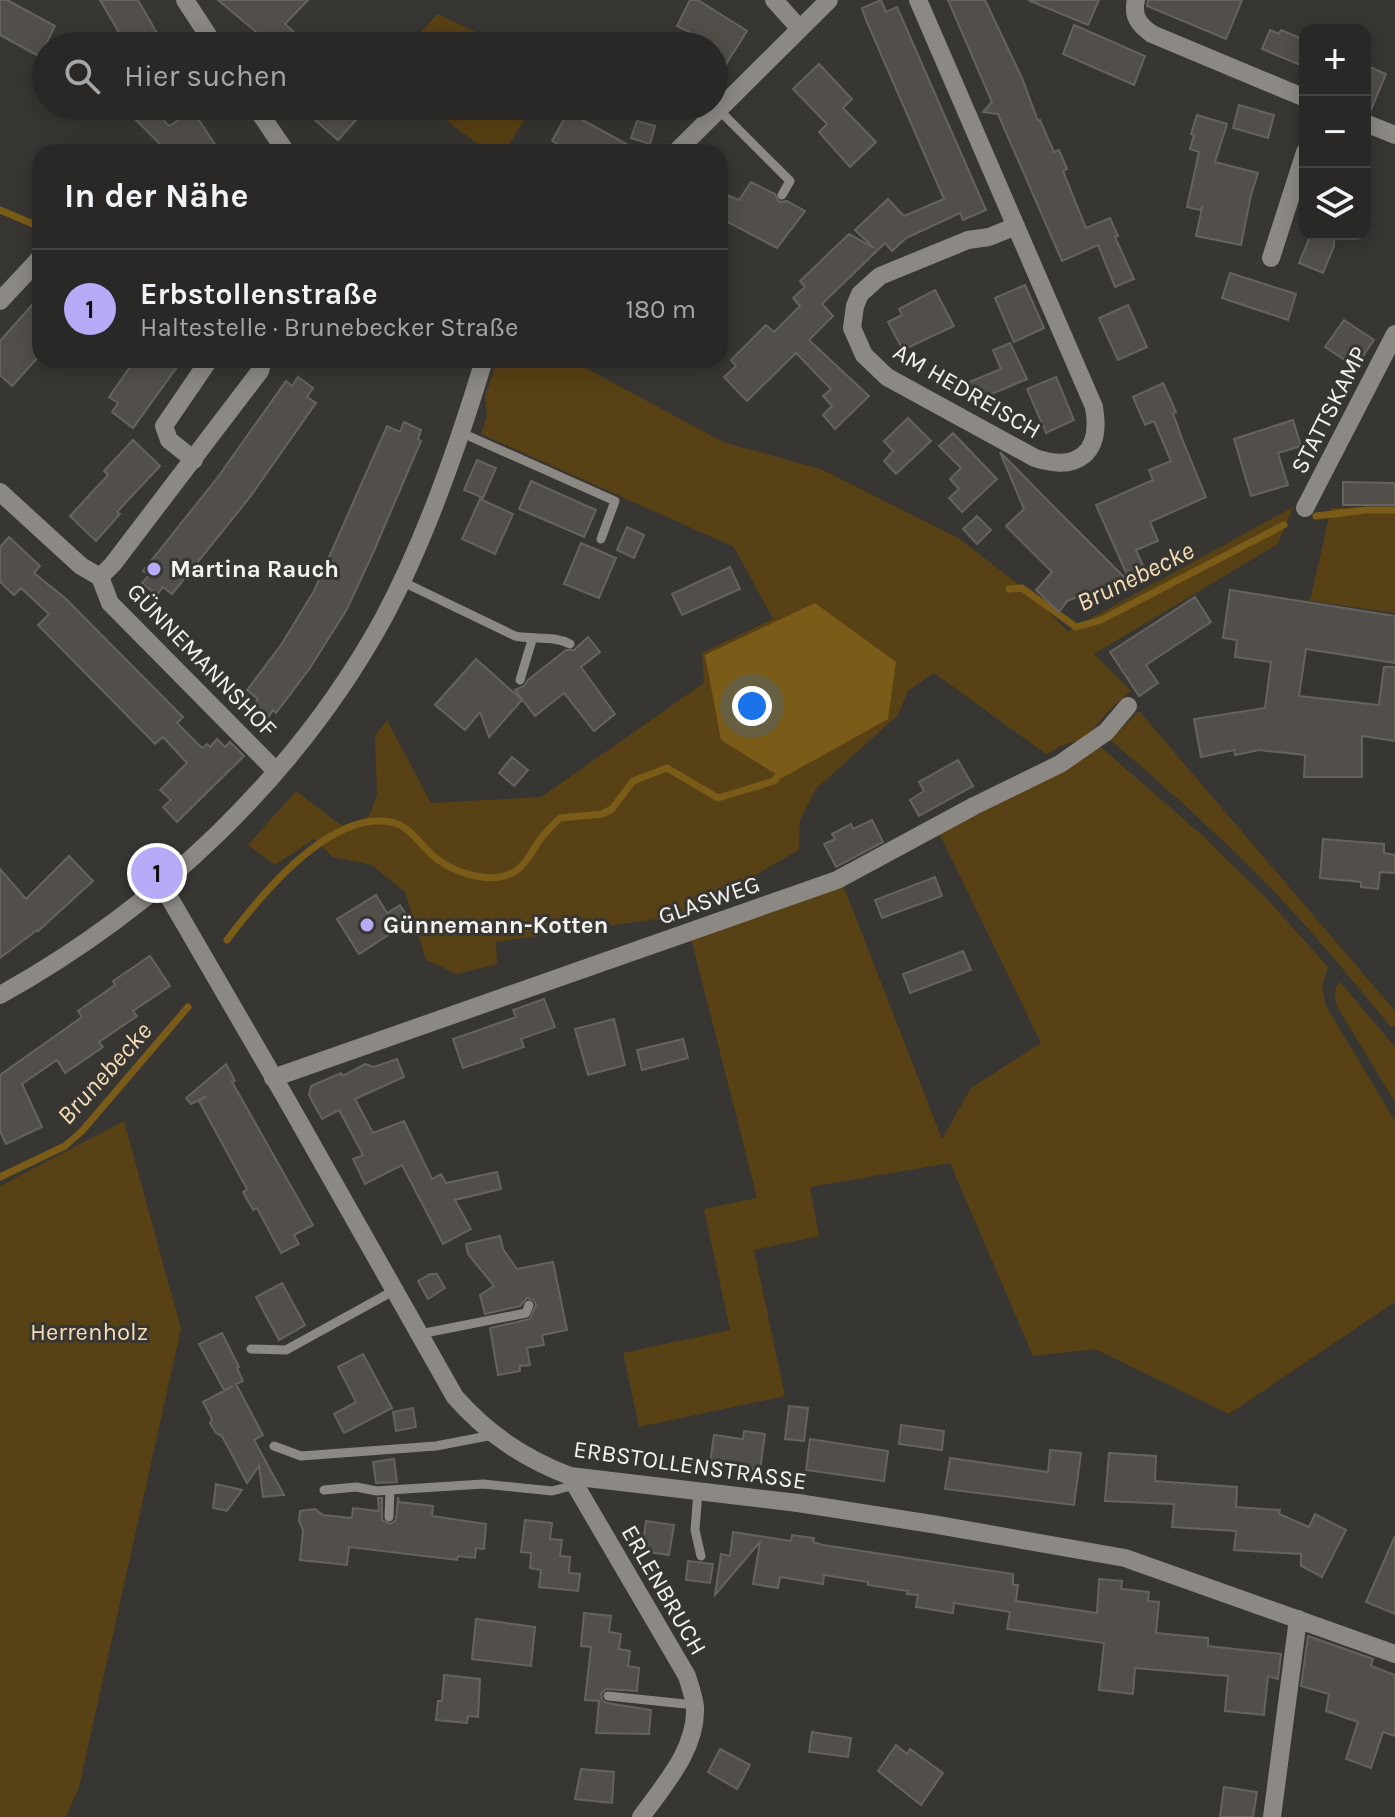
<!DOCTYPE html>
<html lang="de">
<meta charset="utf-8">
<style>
:root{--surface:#2a2826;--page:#363432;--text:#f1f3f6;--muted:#a5a6a7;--line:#464443;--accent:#b7abf8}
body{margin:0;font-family:Karla,sans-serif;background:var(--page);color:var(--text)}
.controls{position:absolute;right:24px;top:24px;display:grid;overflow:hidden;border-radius:16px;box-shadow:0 4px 20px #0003}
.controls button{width:72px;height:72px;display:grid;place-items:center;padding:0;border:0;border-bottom:2px solid var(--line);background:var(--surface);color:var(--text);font:40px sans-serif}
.you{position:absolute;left:752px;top:706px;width:28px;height:28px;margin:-20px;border:6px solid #fff;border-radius:50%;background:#1a73e8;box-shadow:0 0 0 12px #1a73e833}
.badge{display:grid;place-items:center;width:52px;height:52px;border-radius:50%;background:var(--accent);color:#111;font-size:26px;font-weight:700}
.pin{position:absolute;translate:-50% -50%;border:4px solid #fff;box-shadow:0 2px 8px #0006}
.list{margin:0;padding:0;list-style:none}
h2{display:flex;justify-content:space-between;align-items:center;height:104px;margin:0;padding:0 32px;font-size:34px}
h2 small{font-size:26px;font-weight:400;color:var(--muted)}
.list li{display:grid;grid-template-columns:52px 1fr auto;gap:24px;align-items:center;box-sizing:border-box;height:120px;padding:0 32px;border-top:2px solid var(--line)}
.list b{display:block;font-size:30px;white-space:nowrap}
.list p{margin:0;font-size:26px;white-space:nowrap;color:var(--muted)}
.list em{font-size:26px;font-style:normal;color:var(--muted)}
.icon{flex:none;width:44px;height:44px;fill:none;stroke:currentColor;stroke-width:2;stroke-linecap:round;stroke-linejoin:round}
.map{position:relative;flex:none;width:1395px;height:1817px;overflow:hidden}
.search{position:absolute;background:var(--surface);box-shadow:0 4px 20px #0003;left:32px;top:32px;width:696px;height:88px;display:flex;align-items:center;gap:20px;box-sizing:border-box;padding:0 28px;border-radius:44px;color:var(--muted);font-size:30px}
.panel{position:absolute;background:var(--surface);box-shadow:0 4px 20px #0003;left:32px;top:144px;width:696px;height:224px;border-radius:24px}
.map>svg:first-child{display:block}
.green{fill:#584114}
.water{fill:#7b5b18}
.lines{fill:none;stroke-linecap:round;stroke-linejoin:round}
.stream{stroke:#7b5b18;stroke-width:7}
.building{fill:#524f4b;stroke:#66635f;stroke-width:2}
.lane{stroke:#8c8985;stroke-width:9}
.street{stroke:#8c8985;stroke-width:18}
.poi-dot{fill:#b7abf8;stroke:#383632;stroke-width:3}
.labels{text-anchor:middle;stroke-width:6;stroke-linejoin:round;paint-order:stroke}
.street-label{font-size:24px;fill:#f3f2ef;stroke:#383632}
.poi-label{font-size:24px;font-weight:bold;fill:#f3f2ef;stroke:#383632;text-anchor:start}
.park-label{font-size:24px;fill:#f6deb7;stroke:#383632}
.water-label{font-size:26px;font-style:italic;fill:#f5deb7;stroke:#383632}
</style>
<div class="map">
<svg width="1395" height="1817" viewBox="0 0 1395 1817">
<rect width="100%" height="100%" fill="#383632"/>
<path class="green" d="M437 14 506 46H409Z
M427 106H533L504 152H488Z
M497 360H571L723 442 821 469 958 538 1025 589 1068 631 1293 507 1278 544 1094 654 1131 691 1108 711 1086 738 1061 746 1046 754 934 673 908 691 898 715 816 789 800 820 799 850 685 915 496 942 497 964 457 974 426 960 405 892 372 865 333 857 314 839 275 865 248 845 296 791 342 826 369 816 377 795 375 736 387 720 431 803 541 797 704 683 702 653 773 619 734 547 481 434 487 416 485 397Z
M1395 507V613L1310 601 1331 508Z
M1139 711 1395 1011V1025L1391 1027C1360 990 1329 951 1296 915 1238 853 1176 795 1110 740Z
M1095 745 1103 749 1203 836 1268 900 1328 967 1322 986 1326 1006 1395 1121V1302L1229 1414 1095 1349 1033 1356 950 1163 810 1187 819 1236 754 1250 785 1396 639 1427 623 1353 730 1330 704 1209 757 1198 691 938 843 885 942 1139 971 1088 1041 1043 939 833Z
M1340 982 1395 1047V1102L1338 1008C1335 999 1332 990 1340 982Z
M124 1121 181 1329 79 1787 66 1817H0V1186Z"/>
<path class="water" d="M815 603 896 662 888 719 782 778 721 740 705 655Z"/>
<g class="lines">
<path class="stream" d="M0 210 40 227
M1316 516 1366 510H1395
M1009 589 1022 588 1076 627 1101 620 1284 525
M227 940C260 896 331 807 395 823 412 828 423 849 437 859 457 874 495 886 517 870 527 863 533 850 539 841 545 832 553 825 560 818L602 814 612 809 633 781 667 768 718 798 774 781 783 770
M0 1177 65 1146 82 1131 188 1007"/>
</g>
<path class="building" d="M0 0H7L55 26 46 44V60L0 35Z
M100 0H138L157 33 134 46H127Z
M218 0H308L285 24 296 34 285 46H273Z
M690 0H698L747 31 714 83V46H710L697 38 698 36 677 26Z
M881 0 886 12 897 7 986 210 963 220 960 213 906 238 892 251 885 243 822 304 833 316 809 340 869 396 835 429 823 415 832 406 823 396 831 389 796 353 747 401 724 377 736 366 731 360 766 325 774 332 800 306 793 298 805 287 800 281 849 234 874 248 855 230 888 199 904 216 944 199 866 20 862 8Z
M948 0H985L1022 78 1038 121 1040 120 1054 152 1059 150 1067 169 1063 171 1086 228 1110 218 1118 236 1115 237 1134 279 1115 287 1098 245 1062 261 998 114 983 112 992 102Z
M1028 0H1099L1088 25Z
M1148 0H1242L1226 39 1147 6Z
M1074 25 1145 56 1134 85 1063 54Z
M1270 30 1279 34 1281 30 1305 40V67L1262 49Z
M819 64 852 99 843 108 876 142 850 167 819 132 827 124 793 89Z
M1365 65 1386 74 1370 112 1365 111Z
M1239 105 1274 115 1268 138 1233 128Z
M122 106H150L169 126 193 111 220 152H168Z
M299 106H339L356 120 338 140Z
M568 112 641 152H571L552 141Z
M1197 115 1227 124 1215 162 1258 173 1251 195 1241 245 1196 236 1202 208 1200 210 1187 207 1199 152 1190 149 1194 135 1191 134Z
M637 121 655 126 650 144 631 138Z
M751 182 775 194 779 202 787 201 805 211 777 248 720 218V192L739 200Z
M1311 234H1323L1334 238V246L1323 273 1299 263Z
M1230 273 1296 294 1288 320 1222 298Z
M1025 285 1044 328 1014 342 995 298Z
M935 290 954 326 903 350 888 322 902 315 899 309Z
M40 296V355L12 386 0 375V341Z
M1128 305 1147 347 1118 360 1099 318Z
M1344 320 1374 340 1355 367 1325 347Z
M1010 343 1027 379 975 401 967 383 1001 369 993 350Z
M135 360H182L133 428 112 412 118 403 109 397Z
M298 377 313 388 307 397 316 403 250 497 172 594 163 587 157 595 142 583 149 575 143 571 218 477 286 381 292 386Z
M1056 377 1074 420 1046 433 1027 389Z
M1163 383 1176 412 1173 413 1182 439 1206 497 1150 522 1158 541 1136 550 1145 570 1128 577 1096 505 1153 480 1149 470 1171 461 1154 421 1145 425 1133 397Z
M908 418 931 441 896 474 884 461 893 451 884 441Z
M1293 420 1301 446 1278 453 1288 485 1251 496 1234 439Z
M404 422 421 430 418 439 421 441 373 553 347 609 310 668 276 713 273 710 267 719 252 707 258 699 247 690 281 645 314 591 387 426 400 432Z
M953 433 997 479 962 512 949 498 959 489 950 479 961 468 939 446Z
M133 440 160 466 117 512 120 514 96 541 70 516 108 475 104 471Z
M1000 452 1060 513 1125 578 1067 601 1059 612 1036 590 1052 572 1006 526 1024 509Z
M477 460 496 468 483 498 464 490Z
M531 481 596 510 584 537 519 509Z
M1343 482 1395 483V505H1343Z
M480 499 513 514 495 554 462 539Z
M977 516 991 530 977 544 963 529Z
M627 527 644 535 634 558 617 550Z
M9 537 40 566 34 573 65 598 183 717 177 723 202 748 207 744 210 747 217 739 225 747 230 742 244 756 177 822 163 807 171 800 160 790 187 763 163 737 155 744 38 625 49 614 21 588 14 595 0 582V547Z
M581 543 616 558 599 598 564 584Z
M730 567 740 589 682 615 672 594Z
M1230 590 1395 616V663L1306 649 1299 696 1379 705 1384 667H1395V741L1362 736V777H1304L1305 755 1259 750 1235 755 1234 750 1201 757 1194 719 1265 708 1271 662 1235 657 1237 640 1223 638Z
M1195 597 1211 622 1146 665 1158 683 1139 696 1110 652Z
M588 637 600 652 581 667 615 714 594 731 564 693 535 716 515 690 524 686 528 680 566 650H574Z
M476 659 522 700 489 737 480 712 465 730 435 705Z
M512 757 528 770 514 786 499 773Z
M958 760 973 786 919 816 910 800 924 791 919 782Z
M872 820 883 842 836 867 824 844 835 839 832 834 851 824 853 829Z
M1323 839 1384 844V853L1395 855V873L1380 872 1378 889 1361 887V882L1320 878Z
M69 856 93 881 38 931 37 930 0 958V869L26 899Z
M935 877 942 896 882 918 875 900Z
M376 895 387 913 400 905 410 921 359 954 337 919Z
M963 951 971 970 910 993 903 974Z
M150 956 170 986 133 1011 137 1016 99 1042 103 1047 65 1073 57 1060 22 1084 42 1127 6 1144 0 1131V1075L82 1017 78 1011 115 985 113 981Z
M544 999 555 1027 521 1039 524 1047 463 1068 453 1039 516 1017 513 1010Z
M614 1019 625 1065 588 1075 575 1029Z
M683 1039 688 1058 642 1070 637 1050Z
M397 1059 404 1077 355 1099 373 1133 404 1121 432 1179 441 1174 446 1183 497 1172 501 1189 455 1200 471 1229 443 1244 402 1165 365 1184 353 1159 363 1155 339 1110 322 1119 309 1095 311 1086 341 1073 343 1076 365 1064 374 1067Z
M226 1064 235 1081 232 1082 313 1225 294 1235 299 1244 281 1253 257 1208 253 1210 243 1192 247 1189 199 1101 207 1096 191 1104 186 1098Z
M500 1236 503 1249 517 1269 553 1262 567 1330 542 1335 544 1345 527 1348 530 1365 520 1366V1371L498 1375 490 1328 530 1319 536 1305 534 1300 527 1298 520 1306 485 1314 480 1295 494 1286 468 1254 466 1244Z
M430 1274H437L445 1288 428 1299 418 1281Z
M282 1283 305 1325 279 1340 256 1297Z
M222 1333 239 1367 237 1368 243 1381 236 1384 263 1435 254 1440 284 1495 263 1497 259 1466 247 1483 222 1436 216 1433 210 1423 212 1419 203 1402 233 1386 224 1390 199 1344Z
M363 1354 392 1408 344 1433 334 1414 356 1402 338 1367Z
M789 1406 808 1408 804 1441 785 1439Z
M413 1408 416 1427 396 1431 393 1412Z
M901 1425 944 1431 942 1450 899 1444Z
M744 1431 765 1434 760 1470 710 1463 714 1435 743 1439Z
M810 1439 888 1451 884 1481 806 1470Z
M1050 1450 1081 1453 1074 1505 945 1489 950 1458 1048 1472Z
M1109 1453 1156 1456 1155 1481 1237 1487 1236 1507 1280 1510 1279 1514 1309 1527 1315 1514 1346 1530 1322 1577 1301 1566V1554L1234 1550 1236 1531 1172 1527 1174 1504 1105 1501Z
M394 1459 397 1482 376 1483 373 1462Z
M216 1484 242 1490 227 1511 213 1508Z
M398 1497 399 1502 433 1506 432 1516 486 1524 484 1549 476 1548 475 1558 458 1556 457 1560 349 1547 347 1565 300 1560 303 1530 299 1521 300 1511 315 1509 323 1515 352 1518 353 1508 379 1511 378 1498H382V1520L390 1524 396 1520Z
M525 1520 552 1523 550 1539 562 1540 560 1556 570 1557 569 1573 580 1574 578 1591 539 1587 541 1570 530 1568 531 1553 521 1552Z
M646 1521 674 1525 669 1555 642 1551Z
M733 1532 791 1541 792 1535 814 1538 813 1542 823 1545 1013 1574V1585H1018L1016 1601 1097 1613 1099 1579 1122 1581 1121 1589 1149 1592 1148 1601 1159 1602 1156 1633 1208 1638V1646L1281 1654 1278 1679 1268 1676 1264 1715 1225 1711 1228 1676 1135 1668 1133 1694 1099 1690 1104 1643 1007 1629 1010 1612 954 1603 953 1613 916 1607 918 1595 907 1594 908 1591 868 1585V1582L824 1575 823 1584 780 1577 778 1588 753 1584 760 1542 715 1595 721 1554 730 1556Z
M1395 1536V1614L1366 1602Z
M688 1561 713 1564 710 1583 686 1580Z
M584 1613 611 1616 609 1632 621 1634 619 1649 630 1651 628 1666 639 1668 637 1691 606 1689 601 1694 602 1700 607 1703 651 1710 649 1734 596 1733 599 1701 585 1700 591 1647 581 1646Z
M476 1619 535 1627 531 1666 472 1659Z
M1308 1636 1373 1659 1371 1666 1395 1675V1736L1383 1732 1371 1768 1346 1759 1358 1722 1326 1711 1329 1694 1301 1686Z
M444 1675 480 1679 478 1717 468 1716 467 1723 436 1720 438 1701H442Z
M812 1732 851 1738 848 1757 809 1752Z
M896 1745 907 1754 910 1749 943 1773 921 1805 878 1771Z
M720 1749 750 1765 737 1789 708 1772Z
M581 1769 614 1772 612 1803 575 1799Z
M1224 1787 1257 1792 1253 1817H1220Z"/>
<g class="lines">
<path class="lane" d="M719 110 790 181 782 195
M462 433 615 501 601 539
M401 581 515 636C534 640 553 635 570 644
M520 680 532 640
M420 1334 526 1313 529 1305
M251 1349 286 1350 395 1290
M274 1446 301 1456 436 1446 493 1435
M324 1490 356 1487 377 1491 390 1490
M698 1491 695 1530 701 1556
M389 1517 390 1490 483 1484 552 1491 575 1485
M608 1696 695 1705"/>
<path class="street" d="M185 0 215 46
M774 0 800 29
M918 0 1094 407C1102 453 1078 472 1035 458L887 377 864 355 852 328 855 306 860 294 880 276 968 240 989 237 1016 226
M1136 0C1132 16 1139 25 1152 34L1305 98
M255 106 286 152
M1365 123 1395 135
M676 152 829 0
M1271 258 1305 152
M0 301 40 258
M263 360 260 371 113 564 100 577 110 603 276 771
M194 460 169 440 164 426 209 360
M0 492 81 566 100 577
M1305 508 1395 334
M162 885 288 1102 455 1397C488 1434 523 1458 570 1476L798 1503 938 1525 1125 1558 1395 1654
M0 995C157 908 296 777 383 619 426 539 458 446 484 360
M273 1078 837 880 974 806 1060 764 1106 732 1128 706
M570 1476 687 1676C690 1686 694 1697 695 1707 697 1749 664 1785 641 1817
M1272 1817 1298 1619"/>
</g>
<g class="poi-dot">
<circle cx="154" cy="569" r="8"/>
<circle cx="367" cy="925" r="8"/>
</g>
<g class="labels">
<g class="street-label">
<text transform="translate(967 391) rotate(30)" y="8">AM HEDREISCH</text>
<text transform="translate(1329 410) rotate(-63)" y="8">STATTSKAMP</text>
<text transform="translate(202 660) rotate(46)" y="8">GÜNNEMANNSHOF</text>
<text transform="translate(709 900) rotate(-19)" y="8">GLASWEG</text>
<text transform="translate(690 1465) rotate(8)" y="8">ERBSTOLLENSTRASSE</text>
<text transform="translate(664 1590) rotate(60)" y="8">ERLENBRUCH</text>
</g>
<g class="poi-label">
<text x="170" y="577">Martina Rauch</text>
<text x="383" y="933">Günnemann-Kotten</text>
</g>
<g class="park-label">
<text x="89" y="1340">Herrenholz</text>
</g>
<g class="water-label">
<text transform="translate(1135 576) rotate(-26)" y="9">Brunebecke</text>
<text transform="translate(104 1073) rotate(-48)" y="9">Brunebecke</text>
</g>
</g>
</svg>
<div class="controls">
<button>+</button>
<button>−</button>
<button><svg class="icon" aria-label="layers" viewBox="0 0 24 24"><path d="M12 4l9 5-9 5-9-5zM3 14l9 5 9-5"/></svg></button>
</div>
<div class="you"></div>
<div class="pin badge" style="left:157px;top:873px">1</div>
<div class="search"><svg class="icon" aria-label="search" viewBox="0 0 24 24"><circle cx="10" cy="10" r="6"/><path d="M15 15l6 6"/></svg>Hier suchen</div>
<section class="panel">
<h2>In der Nähe<small></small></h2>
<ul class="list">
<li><span class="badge">1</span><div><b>Erbstollenstraße</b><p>Haltestelle · Brunebecker Straße</p></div><em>180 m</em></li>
</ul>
</section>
</div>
